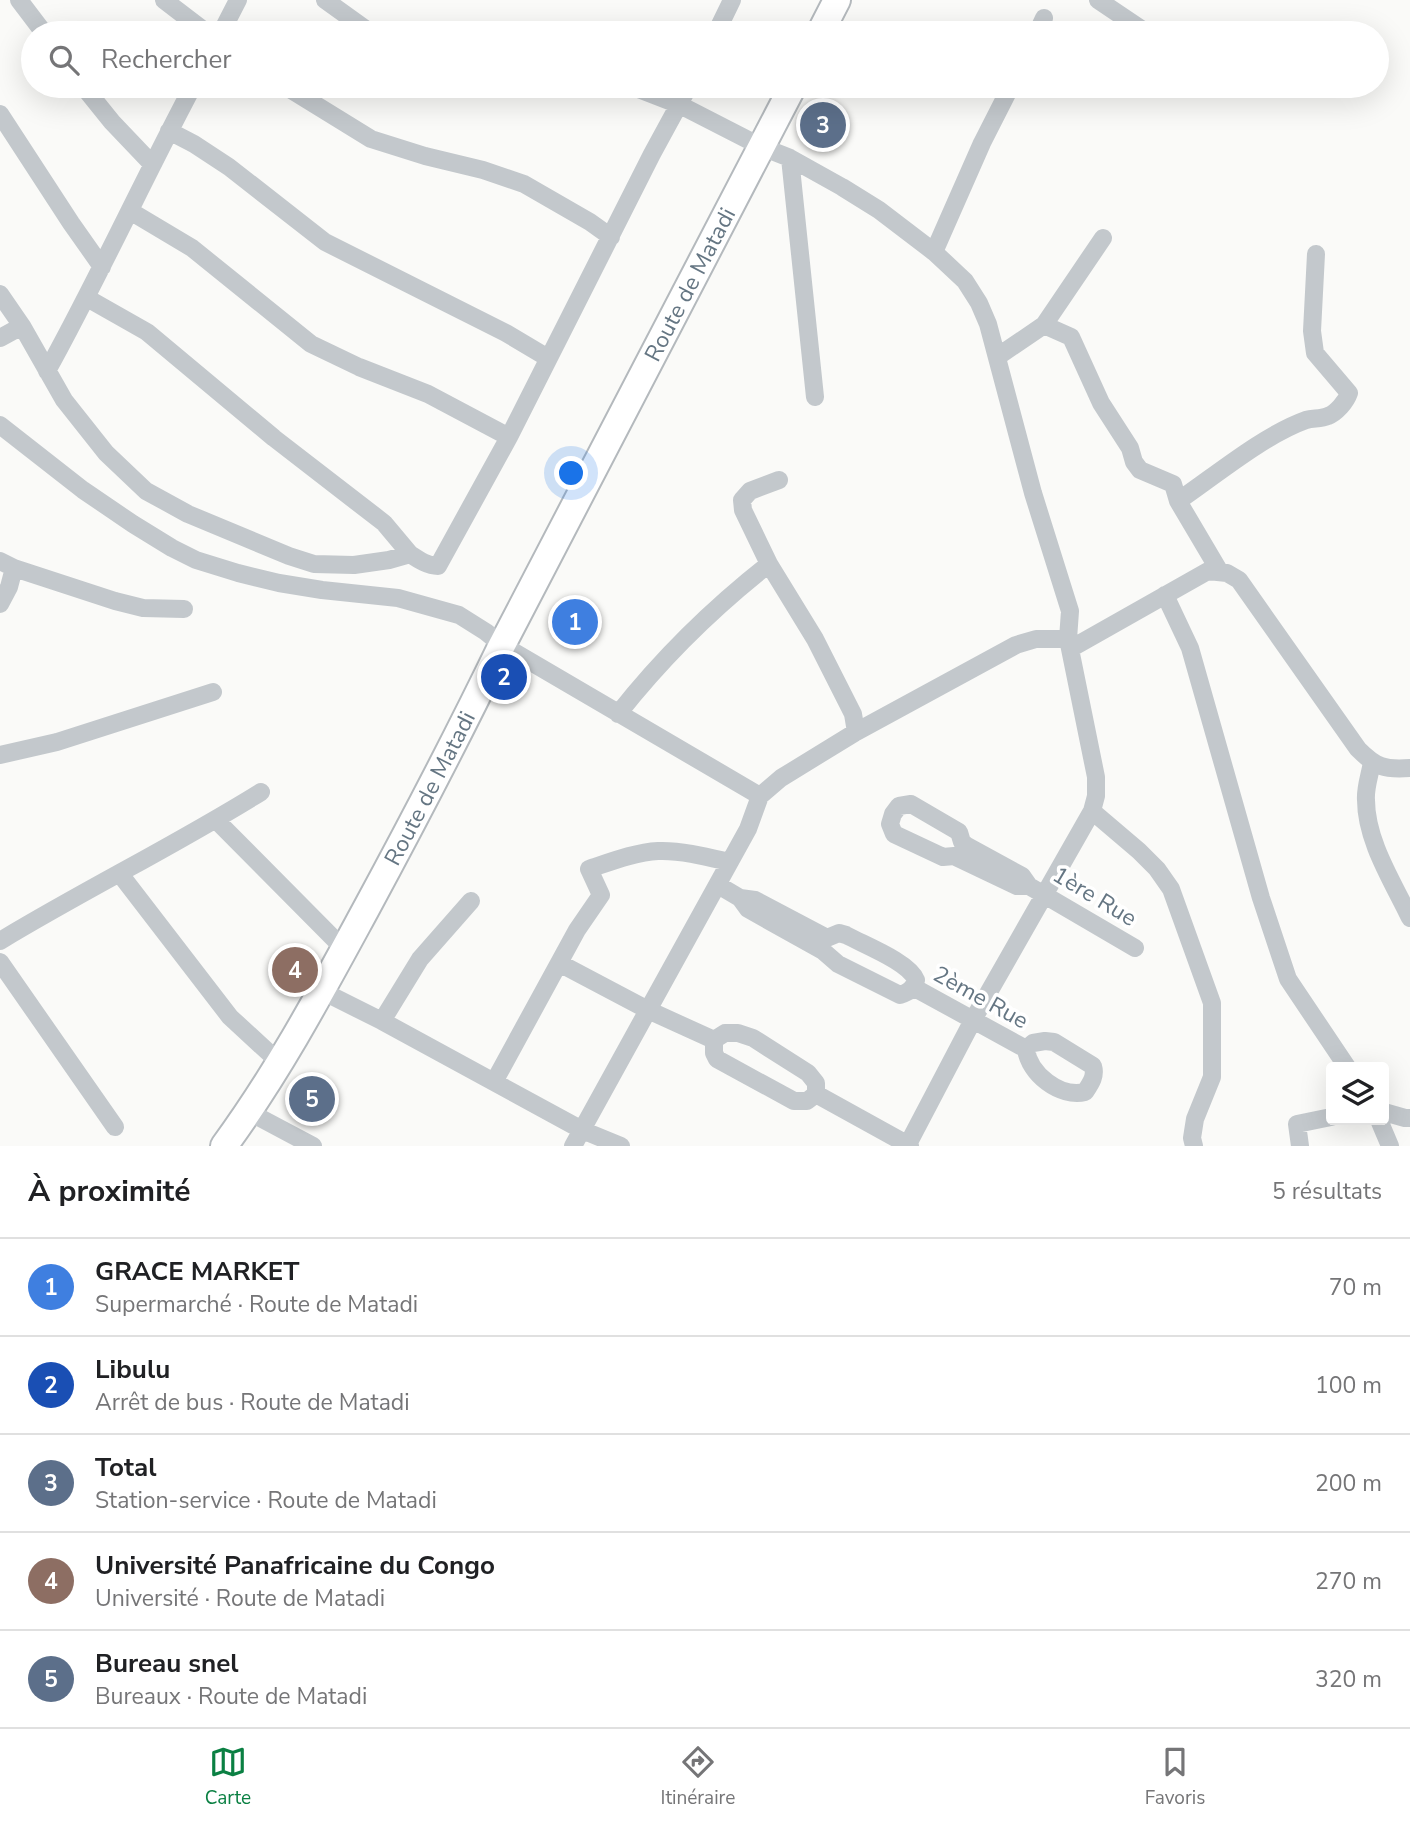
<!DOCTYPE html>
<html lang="fr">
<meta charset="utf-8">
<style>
:root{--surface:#fff;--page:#f6f6f6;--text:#202124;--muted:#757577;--line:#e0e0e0;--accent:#0b8043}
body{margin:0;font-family:"Nunito Sans",sans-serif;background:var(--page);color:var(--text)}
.controls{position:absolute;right:21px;bottom:21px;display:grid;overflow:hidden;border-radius:7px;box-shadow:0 7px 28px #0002}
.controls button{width:63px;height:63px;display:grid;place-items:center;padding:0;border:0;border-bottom:2px solid var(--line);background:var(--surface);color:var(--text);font:35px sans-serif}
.you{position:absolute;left:572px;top:474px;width:24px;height:24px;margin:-18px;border:5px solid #fff;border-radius:50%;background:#1a73e8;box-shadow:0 0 0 10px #1a73e833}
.badge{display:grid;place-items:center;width:46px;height:46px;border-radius:50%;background:var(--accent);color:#fff;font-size:23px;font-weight:700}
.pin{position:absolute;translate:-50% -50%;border:4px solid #fff;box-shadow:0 2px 7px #0006}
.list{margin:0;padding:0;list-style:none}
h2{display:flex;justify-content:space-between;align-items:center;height:91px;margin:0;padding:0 28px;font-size:30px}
h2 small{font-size:23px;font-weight:400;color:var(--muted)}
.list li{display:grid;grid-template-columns:46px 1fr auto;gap:21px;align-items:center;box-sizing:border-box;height:98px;padding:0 28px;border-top:2px solid var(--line)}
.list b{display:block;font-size:26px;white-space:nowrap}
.list p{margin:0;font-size:23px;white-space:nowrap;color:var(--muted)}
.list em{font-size:23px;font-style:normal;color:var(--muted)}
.icon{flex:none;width:38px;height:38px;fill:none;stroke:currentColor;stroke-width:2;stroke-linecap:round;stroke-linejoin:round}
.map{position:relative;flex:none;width:1410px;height:1146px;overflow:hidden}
.search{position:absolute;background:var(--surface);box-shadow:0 7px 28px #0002;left:21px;right:21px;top:21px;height:77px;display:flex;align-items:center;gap:18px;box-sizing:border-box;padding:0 24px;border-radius:38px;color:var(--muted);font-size:26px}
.sheet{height:581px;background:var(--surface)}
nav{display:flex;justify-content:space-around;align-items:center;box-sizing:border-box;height:98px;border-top:2px solid var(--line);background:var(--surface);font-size:19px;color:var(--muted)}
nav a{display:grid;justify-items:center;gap:4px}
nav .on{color:var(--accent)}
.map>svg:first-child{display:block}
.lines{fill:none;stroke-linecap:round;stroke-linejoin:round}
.highway-casing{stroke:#b4b9bd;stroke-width:30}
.minor{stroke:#c3c8cc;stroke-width:18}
.highway{stroke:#fff;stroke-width:26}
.labels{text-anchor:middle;stroke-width:7;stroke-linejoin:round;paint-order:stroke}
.street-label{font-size:23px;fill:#657683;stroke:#fff}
</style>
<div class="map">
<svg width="1410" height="1146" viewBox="0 0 1410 1146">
<rect width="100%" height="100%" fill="#fafaf8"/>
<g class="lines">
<g class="highway-casing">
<g id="highway">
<path d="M820 33 837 0"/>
<path id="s1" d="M224 1146C279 1071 322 990 366 909 413 822 459 734 502 645L793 86"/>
</g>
</g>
<path class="minor" d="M19 0 44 33
M164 0 207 33
M325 0 371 33
M1098 0 1147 33
M221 33 238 0
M716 33 732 0
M1037 33 1044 18
M83 86 112 122 152 164
M285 86 371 139 425 156 483 170 524 184 590 222 611 237
M631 86 680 105 762 147 790 158 842 187 879 210 934 252 965 281 979 303 988 324 1033 493 1070 611 1068 639 1096 777V796L1092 811 973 1020 907 1146
M0 114 71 223 102 267
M169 131 194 144 229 167 325 242 506 333 548 358
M790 158 815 397
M130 211 192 248 311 344 359 367 428 394 509 437
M934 252 982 143 1011 86
M0 294 22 326 64 400 106 453 146 491 188 514 289 556 314 564 354 565 389 560 410 554C419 560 428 566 438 566L509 437 652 154 689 86
M87 298 147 332 274 438 384 523 410 554
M1044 325 1071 337 1101 403 1130 448 1134 462 1140 470 1173 484 1178 501 1220 572
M0 338 22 326
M997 357 1044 325 1103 238
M47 371C99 277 143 180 193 86
M0 425 83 490 133 524 172 548 196 560 238 573 279 583 322 590 398 598 459 615 486 632 502 645 760 796
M779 480 750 491 742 500 743 510 769 564 815 639 853 714 856 732
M1178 501C1216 475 1264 435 1306 420 1313 418 1321 419 1328 416 1336 413 1346 402 1349 393L1315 353 1312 331 1316 254
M0 561 14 568 115 601 143 608 184 609
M1165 595 1190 648 1261 898 1288 979 1347 1067
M0 604 9 587 14 568
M1070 649 1208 571 1227 573 1239 580 1358 749C1376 767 1384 770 1410 768
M618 714C662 658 713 608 769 564
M0 755 57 742 213 692
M1372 762C1370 775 1365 788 1366 800 1366 841 1393 882 1410 918
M1092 811 1139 851 1157 869 1171 889 1212 1003V1077L1195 1119 1192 1138 1194 1146
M216 820 344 949
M120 874 230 1017 280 1063
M718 885 740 898 755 900 827 938 839 933 846 935C864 945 909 962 916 980 913 989 909 992 900 995L838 964 823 951 748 909 740 898
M1029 886H1017L954 856 943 857 894 834 890 824 893 814 899 806 911 804 959 832 962 842 967 846 1022 876 1029 886 1135 948
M0 941C86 889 176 845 261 792
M0 962 115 1127
M559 963 648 1010 714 1040
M913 987 1026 1049
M322 991 382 1021 582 1130 621 1146
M382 1021 420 959 471 901
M725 1033H738L753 1038 808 1073 816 1083V1094L807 1101H794L717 1059 714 1053V1040Z
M1045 1041 1054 1042 1093 1066C1096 1076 1091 1083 1085 1092 1060 1098 1029 1074 1026 1049L1033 1043Z
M494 1082 577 930 601 895 589 869C610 862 636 852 658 851 681 850 708 857 729 862
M816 1094 910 1146
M249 1112 313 1146
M1384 1112 1405 1118H1410
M1379 1120 1390 1146
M573 1146 748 829 760 796 781 778 856 732 1016 645 1036 639H1068
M1300 1146 1297 1124 1331 1117"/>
<use href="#highway" class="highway"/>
</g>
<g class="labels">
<g class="street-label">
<text dy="8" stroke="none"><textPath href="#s1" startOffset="980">Route de Matadi</textPath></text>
<text dy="8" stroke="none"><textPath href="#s1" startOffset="413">Route de Matadi</textPath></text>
<text transform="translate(1095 896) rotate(31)" y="8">1ère Rue</text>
<text transform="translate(981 997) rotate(29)" y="8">2ème Rue</text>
</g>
</g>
</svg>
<div class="controls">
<button><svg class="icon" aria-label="layers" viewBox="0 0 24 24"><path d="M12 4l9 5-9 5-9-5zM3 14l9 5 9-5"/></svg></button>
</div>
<div class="you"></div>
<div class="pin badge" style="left:575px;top:622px;background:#3f7fe0">1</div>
<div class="pin badge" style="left:504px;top:677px;background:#1a4fb4">2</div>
<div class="pin badge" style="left:823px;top:125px;background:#5c6f8a">3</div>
<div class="pin badge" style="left:295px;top:970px;background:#8d6e63">4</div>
<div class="pin badge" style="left:312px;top:1099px;background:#5c6f8a">5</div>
<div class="search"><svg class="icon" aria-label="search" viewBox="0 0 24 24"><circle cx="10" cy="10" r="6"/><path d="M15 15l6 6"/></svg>Rechercher</div>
</div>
<section class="sheet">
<h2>À proximité<small>5 résultats</small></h2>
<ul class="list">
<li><span class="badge" style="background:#3f7fe0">1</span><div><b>GRACE MARKET</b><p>Supermarché · Route de Matadi</p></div><em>70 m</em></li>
<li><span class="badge" style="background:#1a4fb4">2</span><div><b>Libulu</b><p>Arrêt de bus · Route de Matadi</p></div><em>100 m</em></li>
<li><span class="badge" style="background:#5c6f8a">3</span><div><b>Total</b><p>Station-service · Route de Matadi</p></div><em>200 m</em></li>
<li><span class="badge" style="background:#8d6e63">4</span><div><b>Université Panafricaine du Congo</b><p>Université · Route de Matadi</p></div><em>270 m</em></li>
<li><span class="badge" style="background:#5c6f8a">5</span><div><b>Bureau snel</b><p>Bureaux · Route de Matadi</p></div><em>320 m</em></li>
</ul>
</section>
<nav>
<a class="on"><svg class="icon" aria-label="map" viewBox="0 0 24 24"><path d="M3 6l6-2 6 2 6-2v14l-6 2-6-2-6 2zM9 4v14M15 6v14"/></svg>Carte</a>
<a><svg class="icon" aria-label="directions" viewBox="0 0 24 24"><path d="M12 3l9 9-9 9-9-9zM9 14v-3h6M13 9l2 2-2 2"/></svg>Itinéraire</a>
<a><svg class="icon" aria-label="saved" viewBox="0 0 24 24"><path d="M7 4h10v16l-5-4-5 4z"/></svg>Favoris</a>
</nav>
